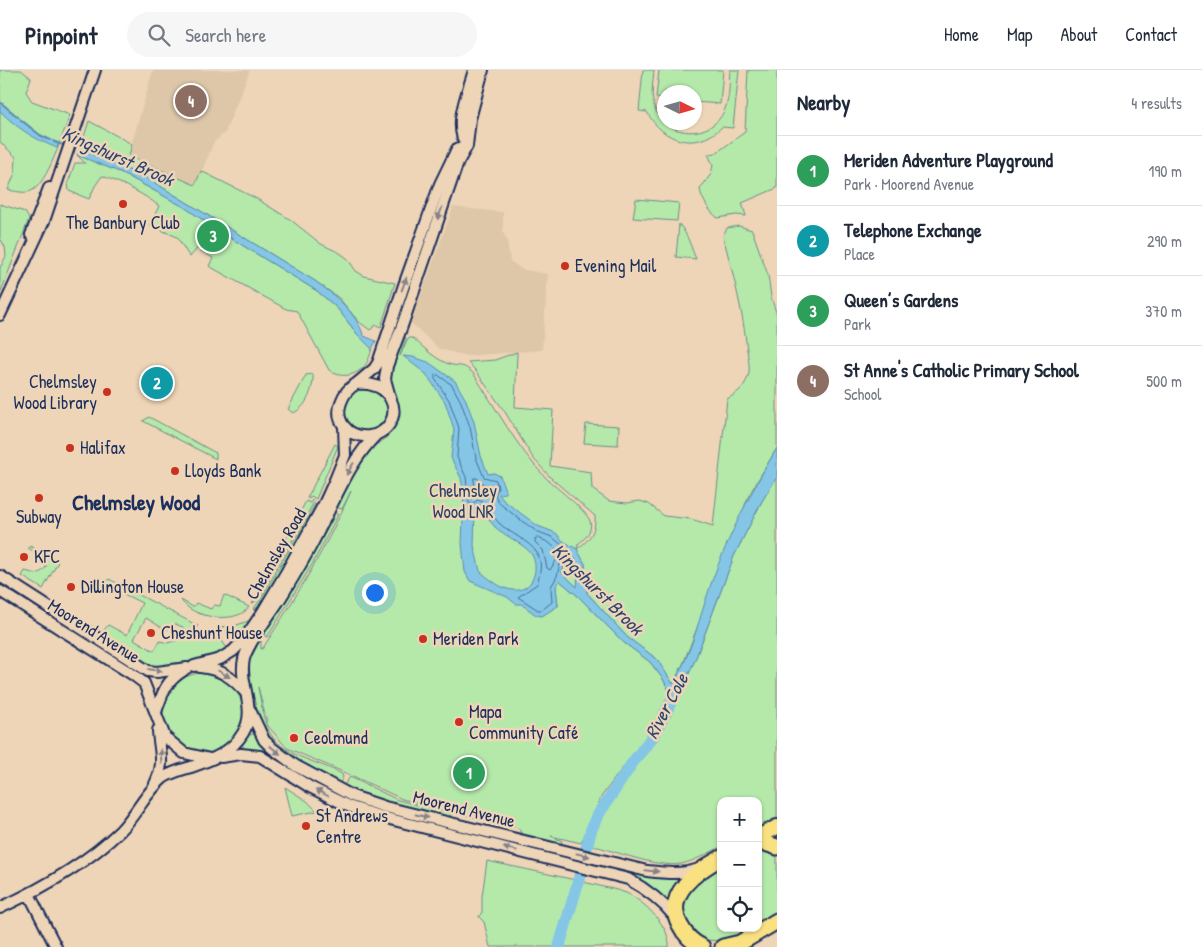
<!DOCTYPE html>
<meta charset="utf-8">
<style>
:root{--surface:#fff;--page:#f6f6f7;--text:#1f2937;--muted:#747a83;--line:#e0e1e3;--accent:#0b8043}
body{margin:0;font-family:"Patrick Hand",sans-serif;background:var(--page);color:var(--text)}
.controls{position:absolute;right:15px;bottom:15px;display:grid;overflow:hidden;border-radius:10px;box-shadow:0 1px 4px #0004}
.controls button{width:45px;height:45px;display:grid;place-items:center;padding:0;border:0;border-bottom:1px solid var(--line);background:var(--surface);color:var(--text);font:25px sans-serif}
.compass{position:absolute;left:657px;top:15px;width:45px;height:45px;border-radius:50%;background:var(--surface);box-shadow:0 1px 4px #0004;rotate:95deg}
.you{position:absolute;left:374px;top:522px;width:18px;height:18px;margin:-12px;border:4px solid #fff;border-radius:50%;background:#1a73e8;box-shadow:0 0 0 8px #1a73e833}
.badge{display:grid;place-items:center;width:32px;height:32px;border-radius:50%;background:var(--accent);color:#fff;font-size:16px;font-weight:700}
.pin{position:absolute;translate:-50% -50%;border:2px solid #fff;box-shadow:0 1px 5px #0006}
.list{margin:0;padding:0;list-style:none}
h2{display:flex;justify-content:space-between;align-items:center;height:65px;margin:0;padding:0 20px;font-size:21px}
h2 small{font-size:16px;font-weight:400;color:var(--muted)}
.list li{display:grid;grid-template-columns:32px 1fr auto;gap:15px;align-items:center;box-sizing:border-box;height:70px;padding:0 20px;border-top:1px solid var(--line)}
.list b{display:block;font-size:19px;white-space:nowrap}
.list p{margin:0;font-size:16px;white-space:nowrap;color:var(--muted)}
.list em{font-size:16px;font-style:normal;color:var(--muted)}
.icon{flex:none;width:28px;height:28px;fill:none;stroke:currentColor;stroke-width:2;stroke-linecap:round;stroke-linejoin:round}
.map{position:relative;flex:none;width:777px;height:877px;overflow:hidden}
header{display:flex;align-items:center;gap:30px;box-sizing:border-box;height:70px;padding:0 25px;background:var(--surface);border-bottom:1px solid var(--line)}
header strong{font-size:24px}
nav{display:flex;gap:28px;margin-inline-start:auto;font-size:18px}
.search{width:350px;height:45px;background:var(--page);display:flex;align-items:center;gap:12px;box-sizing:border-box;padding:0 18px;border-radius:28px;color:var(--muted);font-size:19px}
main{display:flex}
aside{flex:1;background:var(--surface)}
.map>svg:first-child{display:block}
.built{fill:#dec7a9}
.green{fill:#b5e9aa;stroke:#688c84}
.water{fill:#85c6e6;stroke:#5b8ab0;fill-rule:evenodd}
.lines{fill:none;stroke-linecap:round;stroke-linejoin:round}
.shore{stroke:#456b94;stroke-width:1}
.stream{stroke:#5b8ab0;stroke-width:2}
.river{stroke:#85c6e6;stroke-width:12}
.minor-casing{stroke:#1b2f5e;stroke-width:14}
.major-casing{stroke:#1b2f5e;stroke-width:18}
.highway-casing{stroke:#1b2f5e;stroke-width:19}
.minor{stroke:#efd5b7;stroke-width:10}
.major{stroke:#f9e181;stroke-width:14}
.highway{stroke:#f9e181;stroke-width:15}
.oneway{fill:#85828a}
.poi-dot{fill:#c8321e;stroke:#efd5b7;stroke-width:2}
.labels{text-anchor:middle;stroke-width:5;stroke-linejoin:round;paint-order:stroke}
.poi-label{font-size:18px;fill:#1b2f5e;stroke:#efd5b7;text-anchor:start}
.park-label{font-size:18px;fill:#2a4266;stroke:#efd5b7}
.street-label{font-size:18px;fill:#1b2f5e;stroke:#efd5b7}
.water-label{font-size:19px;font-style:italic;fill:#2b4672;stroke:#efd5b7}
.district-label{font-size:22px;font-weight:bold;fill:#1b2f5e;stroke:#efd5b7}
</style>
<header>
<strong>Pinpoint</strong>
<div class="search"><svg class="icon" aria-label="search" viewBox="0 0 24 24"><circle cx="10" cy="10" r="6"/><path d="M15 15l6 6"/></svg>Search here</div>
<nav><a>Home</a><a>Map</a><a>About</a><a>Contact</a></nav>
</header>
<main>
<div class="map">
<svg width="777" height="877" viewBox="0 0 777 877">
<rect width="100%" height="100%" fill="#efd5b7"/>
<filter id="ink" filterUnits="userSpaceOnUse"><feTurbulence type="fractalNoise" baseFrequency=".02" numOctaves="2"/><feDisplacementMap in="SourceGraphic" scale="10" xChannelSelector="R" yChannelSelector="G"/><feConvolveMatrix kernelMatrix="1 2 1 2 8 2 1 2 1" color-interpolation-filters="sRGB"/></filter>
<g filter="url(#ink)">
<path class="built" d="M153 0H250L225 63 214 72 196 115 128 86Z
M453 137 503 142V162L507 170 510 191 521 199 548 204 542 280 467 286 439 279 411 253Z"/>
<path class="green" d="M0 0H21L31 8 26 22 32 31 70 45C63 62 48 114 31 121 25 124 15 121 8 120L15 103 16 87 0 72Z
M643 0H654C653 13 650 27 655 39 667 69 713 70 725 39 730 27 729 12 730 0H739L733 58 722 57C696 82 663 72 647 42L639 41Z
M659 0H723L720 34 695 32 694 22H664V29L656 28Z
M748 0H777V118L742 133 746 146 736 145 718 148C710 143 701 128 700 119L711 104 713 95 708 84 716 83 745 62Z
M89 51 132 74 129 86 195 115 201 101 257 129 291 150 321 174 340 183 347 188 356 201 364 206 395 213 381 257 376 255 370 260 359 252 339 228 315 211 147 108 80 79Z
M77 85 122 103 184 137 224 164 317 221 337 238 358 265 372 279C370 285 368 293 363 298 352 307 339 308 329 300L297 241 286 239 209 196 213 188 201 181 204 179 211 181 218 180 202 173 190 187 187 183 177 167 150 155 159 136C144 124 120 112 102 106L95 116 89 129 69 121 68 113 75 93H85Z
M636 129 679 133 677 151 633 148Z
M0 134 25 142 29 149 0 224V198L6 186 5 177 0 168Z
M679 154C688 164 691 178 696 189L676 187Z
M739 156 752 160 768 205 771 227 777 245V378L749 425 683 594 673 614 657 589 627 567 587 523 585 494 577 480 550 513 558 536 556 517 559 510 579 527 623 572 650 592 663 609 670 623 666 636 655 654 601 727 581 773 551 766 562 771 561 776 524 767 518 758 402 729 355 707 287 678 268 656 258 617C261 630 262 646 268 659 280 686 318 691 342 704L343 707 339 715 310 699V696L300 691 299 692 270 672 260 655 247 597C249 587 259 578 258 569L261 571V579L263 578C296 527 327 477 351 421L342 439 335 437 339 435 358 392 364 383 386 368 396 354 398 340 389 308 403 266 406 268 400 286 408 268H413C424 278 437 291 452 295 464 297 462 294 473 303 496 338 517 378 546 408 555 417 587 441 590 451 593 461 585 469 578 474L577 479C590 470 596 461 595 446L551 408 533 388 505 342 475 300 468 292 495 290 517 282 515 337 553 340 550 396 591 402 592 419 609 431 627 433 640 431 649 434 664 446 691 449 713 456 727 329C738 323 746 316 749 303 750 297 748 287 747 280 743 241 733 204 723 166L727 158Z
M313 304C314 317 307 338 293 343L288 339 306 305Z
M360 319C384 318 390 330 388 351L368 365 347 355C343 340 344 325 360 319Z
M149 347 216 383V389L143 351Z
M586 354 619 356 618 375 584 373Z
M335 374 338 376 316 429 311 426 309 429 307 428Z
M777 407V749L758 758V731H721V777C708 783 695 791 681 794 657 798 615 781 591 775L601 748 670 646 695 590 734 486 762 431Z
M312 430 314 432 260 527 252 534 306 431 310 433Z
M315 434 317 436C300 471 281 506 258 537L253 540 262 527Z
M333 441 338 445 313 493 270 563 267 567 261 565 264 564 316 479 334 447Z
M30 476 58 492 43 519 22 506 25 501 36 504C58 496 39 484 28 478Z
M575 489 578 498V518L562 503 564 496Z
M109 509 198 556 183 564V557L175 554 166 560 146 548 134 569 154 581 160 571 168 573 205 562 219 566 226 577 219 584 162 598 150 597 83 555 86 552 102 563 108 555 127 565 142 533 103 514Z
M224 525 249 537C237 555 191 548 181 530L193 537 196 533 211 539 214 535 220 536Z
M248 551 250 558 234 575 230 565 221 557 237 555Z
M163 643a40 40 0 1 1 80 0a40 40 0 1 1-80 0Z
M254 664C270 689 318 717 346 728 365 735 386 739 405 744 456 759 507 772 559 785V787L377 741 352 733 327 722 260 681H244L242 672 248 665Z
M350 707 398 730 451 743V745L446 748 380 731 348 718 344 715Z
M285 717 307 731 317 741 292 746Z
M758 780 773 781 777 784V846L758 856Z
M487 791C524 799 560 806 596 815 606 818 617 819 626 823 643 830 671 857 669 877H490L484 852 479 847 482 842V826Z
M721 796V858H753L725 871 705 870 691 861 682 843 683 831 695 812Z
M605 797 662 809H678L670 825V836C649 813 634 808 605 797Z"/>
<path class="water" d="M0 32 40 65 59 73 57 78C34 69 17 58 0 41Z
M80 79 147 108 315 211C336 226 355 241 364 266L376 271 372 279 358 265 337 238 317 221 224 164 184 137 122 103 77 85Z
M403 286 413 287 428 292 455 311 466 330 474 352 481 386 488 404 494 403 500 406 506 423 499 424 503 430 538 456 556 463 563 471 577 479 585 494 587 523 627 567 657 589 673 614C692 583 700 545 712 511 729 464 752 420 777 378V407L762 431 734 486 695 590 676 633 663 609 650 592 623 572 579 527 559 510 556 517 558 536 542 546 536 545 521 534H516L507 527 470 511 465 502 462 474 464 423 461 408 451 388 454 359 445 332 426 304ZM477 435C486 439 488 449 494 456 504 466 529 476 533 487 539 501 532 522 513 520 501 519 489 509 480 501L474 476 475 440ZM575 489 578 498 577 517 562 503 564 496Z"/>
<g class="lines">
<path class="shore" d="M438 305 452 315 461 332 470 357 476 388 484 407 496 410 498 418 495 425 499 433 518 448 536 461 552 467 572 483V486L560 494 557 506 551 517 552 532 542 540H538L518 527 537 514C540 504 543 492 537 483 530 471 509 463 499 453 491 445 490 434 478 430L472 434 469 433 466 407 457 387 459 358 449 330 435 309V306Z
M474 408H477L482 413 490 416 488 426 476 423Z
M538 468 548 472 561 483 550 500 547 498 543 480 535 472V469Z"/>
<path class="stream" d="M0 32 18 47
M21 50 40 65 50 70
M54 72 66 76"/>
<path class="river" d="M559 877 577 816 591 760 598 745 633 692 654 665 680 614"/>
<g class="minor-casing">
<path id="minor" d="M31 165 49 118
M0 245 44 151 95 0
M356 314 374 299 378 293 404 215 440 114 457 79 467 76C452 55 468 23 474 0
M356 314C361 314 367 313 372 315 389 318 399 338 390 353 381 369 355 371 344 356 333 342 343 321 356 314Z
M390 327 385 309 387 296 402 256 458 92 467 76 470 49 483 0
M0 506 148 601 157 602 187 598
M0 521 132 604 144 613 165 667 184 683 210 689
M194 596 220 589 233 581 243 571 262 543 287 501 324 434 335 410 345 385 344 357
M200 597C221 599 233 608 246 623
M250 640 264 670 272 678 296 696 352 726 385 737 647 801C665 803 683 805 699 799
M156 642C163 622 165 612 184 600
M221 687 241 684 260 686 310 717 348 736 382 747 628 809C646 819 662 831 675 847
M155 714C166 691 159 682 158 660
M29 824 56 877
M0 838C43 818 86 794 120 761 136 745 146 722 163 708 172 702 181 700 191 697 212 690 232 682 243 663 258 639 238 613 244 589 247 573 274 540 283 524 296 503 309 481 320 458 337 426 350 391 376 365"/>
</g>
<g class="major-casing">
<path id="major" d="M758 767 777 757"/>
</g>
<g class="highway-casing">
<path id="highway" d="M758 773H765L777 777
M702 877C692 872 685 865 680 855 663 824 697 801 721 788
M723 877 740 873 777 851"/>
</g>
<use href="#minor" class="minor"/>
<use href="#major" class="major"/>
<use href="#highway" class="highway"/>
</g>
<defs><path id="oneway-solid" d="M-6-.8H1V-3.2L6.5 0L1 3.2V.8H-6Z" transform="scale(1.25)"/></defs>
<g class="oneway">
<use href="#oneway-solid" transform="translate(440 143) rotate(111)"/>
<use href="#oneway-solid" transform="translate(404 214) rotate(-70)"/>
<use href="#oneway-solid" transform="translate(350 399) rotate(121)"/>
<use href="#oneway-solid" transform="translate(155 600) rotate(8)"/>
<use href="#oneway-solid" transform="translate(224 604) rotate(30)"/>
<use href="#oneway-solid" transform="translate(275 680) rotate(39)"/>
<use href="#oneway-solid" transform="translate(161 686) rotate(-93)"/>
<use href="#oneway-solid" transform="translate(322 723) rotate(-154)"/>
<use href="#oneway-solid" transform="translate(422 746) rotate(14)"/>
<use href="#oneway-solid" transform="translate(510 779) rotate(-166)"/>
<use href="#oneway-solid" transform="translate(583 785) rotate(14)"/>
<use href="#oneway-solid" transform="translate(652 801) rotate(6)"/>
</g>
</g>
<g class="poi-dot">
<circle cx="123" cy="134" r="5"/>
<circle cx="565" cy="196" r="5"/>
<circle cx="107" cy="322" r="5"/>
<circle cx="70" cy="378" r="5"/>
<circle cx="175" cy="401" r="5"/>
<circle cx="39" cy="428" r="5"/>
<circle cx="24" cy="487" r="5"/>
<circle cx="71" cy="517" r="5"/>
<circle cx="151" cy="563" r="5"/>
<circle cx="423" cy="569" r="5"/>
<circle cx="459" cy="652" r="5"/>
<circle cx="294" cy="668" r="5"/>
<circle cx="306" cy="756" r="5"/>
</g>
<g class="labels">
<g class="poi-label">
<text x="123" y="159" text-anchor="middle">The Banbury Club</text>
<text x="575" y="202">Evening Mail</text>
<text x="97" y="318" text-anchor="end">Chelmsley<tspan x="97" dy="21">Wood Library</tspan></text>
<text x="80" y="384">Halifax</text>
<text x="185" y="407">Lloyds Bank</text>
<text x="39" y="453" text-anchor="middle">Subway</text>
<text x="34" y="493">KFC</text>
<text x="81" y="523">Dillington House</text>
<text x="161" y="569">Cheshunt House</text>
<text x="433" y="575">Meriden Park</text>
<text x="469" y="648">Mapa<tspan x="469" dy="21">Community Café</tspan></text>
<text x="304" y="674">Ceolmund</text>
<text x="316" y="752">St Andrews<tspan x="316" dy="21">Centre</tspan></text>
</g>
<g class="park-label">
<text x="463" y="427">Chelmsley<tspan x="463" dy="21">Wood LNR</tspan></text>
</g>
<g class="street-label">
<text transform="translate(276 484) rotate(-60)" y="6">Chelmsley Road</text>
<text transform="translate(94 561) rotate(32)" y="6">Moorend Avenue</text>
<text transform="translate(464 739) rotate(14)" y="6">Moorend Avenue</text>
</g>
<g class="water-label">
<text transform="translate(118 86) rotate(24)" y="7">Kingshurst Brook</text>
<text transform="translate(598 519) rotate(45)" y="7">Kingshurst Brook</text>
<text transform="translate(666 636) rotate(-62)" y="7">River Cole</text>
</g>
<g class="district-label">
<text x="136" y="440">Chelmsley Wood</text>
</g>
</g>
</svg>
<div class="controls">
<button>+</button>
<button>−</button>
<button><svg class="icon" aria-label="locate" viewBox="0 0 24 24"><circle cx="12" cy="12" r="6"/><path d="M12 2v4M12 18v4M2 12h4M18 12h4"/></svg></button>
</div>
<svg class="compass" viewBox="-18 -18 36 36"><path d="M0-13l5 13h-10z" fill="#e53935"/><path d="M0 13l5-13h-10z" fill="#747a83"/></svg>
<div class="you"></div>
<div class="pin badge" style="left:469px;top:703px;background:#2e9e5b">1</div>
<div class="pin badge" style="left:157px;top:313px;background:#0f9aa8">2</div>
<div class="pin badge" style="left:213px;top:166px;background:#2e9e5b">3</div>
<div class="pin badge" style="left:191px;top:31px;background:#8d6e63">4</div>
</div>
<aside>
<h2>Nearby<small>4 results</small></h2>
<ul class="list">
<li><span class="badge" style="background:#2e9e5b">1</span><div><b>Meriden Adventure Playground</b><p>Park · Moorend Avenue</p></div><em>190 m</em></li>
<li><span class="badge" style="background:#0f9aa8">2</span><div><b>Telephone Exchange</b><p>Place</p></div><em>290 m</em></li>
<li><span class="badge" style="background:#2e9e5b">3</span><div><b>Queen’s Gardens</b><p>Park</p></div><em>370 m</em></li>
<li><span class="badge" style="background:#8d6e63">4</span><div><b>St Anne's Catholic Primary School</b><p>School</p></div><em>500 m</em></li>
</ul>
</aside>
</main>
